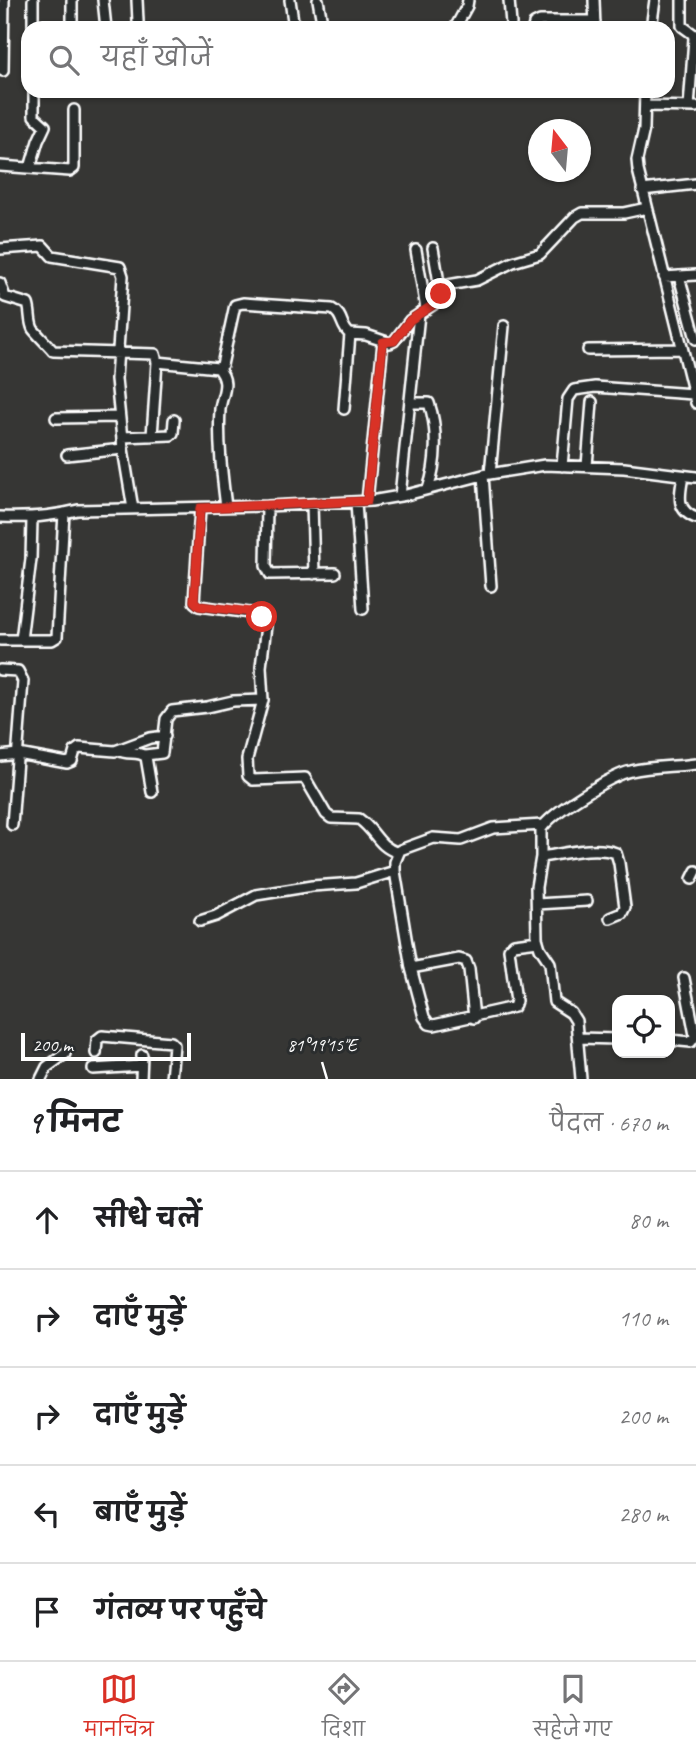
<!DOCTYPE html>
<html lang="hi">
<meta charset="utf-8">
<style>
:root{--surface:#fff;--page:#f2f2f2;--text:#202124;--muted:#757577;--line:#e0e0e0;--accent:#d93025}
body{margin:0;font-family:Caveat,"Playpen Sans Deva",sans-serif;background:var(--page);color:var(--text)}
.controls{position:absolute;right:21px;bottom:21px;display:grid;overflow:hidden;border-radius:14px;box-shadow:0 2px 5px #0004}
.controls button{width:63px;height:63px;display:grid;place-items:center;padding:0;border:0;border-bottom:2px solid var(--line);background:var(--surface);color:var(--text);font:35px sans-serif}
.compass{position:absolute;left:528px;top:119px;width:63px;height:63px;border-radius:50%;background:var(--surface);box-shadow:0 2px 5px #0004;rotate:344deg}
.scale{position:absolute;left:21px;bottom:18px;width:170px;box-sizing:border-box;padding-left:7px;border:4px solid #fff;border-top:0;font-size:19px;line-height:24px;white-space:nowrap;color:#fff;-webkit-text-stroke:5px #2a2d2e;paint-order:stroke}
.stop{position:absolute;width:21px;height:21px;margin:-16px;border:5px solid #d93025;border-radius:50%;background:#fff}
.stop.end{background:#d93025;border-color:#fff;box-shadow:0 2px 7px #0008}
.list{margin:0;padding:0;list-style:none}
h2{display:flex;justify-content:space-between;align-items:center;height:91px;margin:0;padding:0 28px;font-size:30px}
h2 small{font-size:23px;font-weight:400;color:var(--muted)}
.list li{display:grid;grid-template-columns:46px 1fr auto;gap:21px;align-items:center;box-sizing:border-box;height:98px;padding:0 28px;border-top:2px solid var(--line)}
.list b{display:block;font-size:26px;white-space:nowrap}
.list em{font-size:23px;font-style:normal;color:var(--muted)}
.icon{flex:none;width:38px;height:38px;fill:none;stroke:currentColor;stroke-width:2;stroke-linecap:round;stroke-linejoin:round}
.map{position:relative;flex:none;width:696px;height:1079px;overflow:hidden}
.search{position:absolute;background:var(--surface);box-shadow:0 2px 5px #0004;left:21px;right:21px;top:21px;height:77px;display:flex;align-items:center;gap:18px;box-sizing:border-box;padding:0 24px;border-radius:21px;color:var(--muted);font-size:26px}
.sheet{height:581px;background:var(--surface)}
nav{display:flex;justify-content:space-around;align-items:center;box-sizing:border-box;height:98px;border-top:2px solid var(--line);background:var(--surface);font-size:19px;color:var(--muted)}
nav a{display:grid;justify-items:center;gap:4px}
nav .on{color:var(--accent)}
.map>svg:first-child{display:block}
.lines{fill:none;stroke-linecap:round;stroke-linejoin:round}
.minor-casing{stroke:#fff;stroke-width:14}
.minor{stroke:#2a2d2e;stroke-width:9}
.route{stroke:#d93025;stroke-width:9}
.ticks{fill:none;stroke:#fff;stroke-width:2.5}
.ticks-label{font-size:18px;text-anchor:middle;fill:#fff;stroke:#2a2d2e;stroke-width:6;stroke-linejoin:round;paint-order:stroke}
</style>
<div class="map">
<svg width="696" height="1079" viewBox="0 0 696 1079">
<rect width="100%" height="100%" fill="#363634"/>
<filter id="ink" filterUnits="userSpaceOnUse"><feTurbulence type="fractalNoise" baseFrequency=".0143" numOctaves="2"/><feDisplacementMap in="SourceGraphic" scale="14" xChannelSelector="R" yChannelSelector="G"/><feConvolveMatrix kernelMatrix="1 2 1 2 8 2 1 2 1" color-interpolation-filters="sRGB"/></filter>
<g filter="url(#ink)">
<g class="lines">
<g class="minor-casing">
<path id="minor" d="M33 0V28
M103 0 106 28
M137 0 138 22
M290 0 294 28
M318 0 323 28
M509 0 511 24
M594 0 595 28
M682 0V26L693 34 694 38 689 107
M72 28V0
M455 28 467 6 468 0
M533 28 534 24 540 21H595
M651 28 655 0
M3 71 4 0
M645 91 644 129 637 160 638 170 696 403
M645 106 696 107
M0 166 70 171 74 168V110
M30 168 38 141 45 126 34 116V91
M642 190 696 184
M433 248 441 294
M0 249 43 246 52 256 120 267 123 276 116 379 123 449 133 509
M416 250 426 309
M679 276 696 339
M664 277 696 275
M0 283 5 297 28 304C31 312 29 321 33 329 34 331 50 347 53 351L155 354 157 362 152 436
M588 350 682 349
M157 362 218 368
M218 368 222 365 235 305 243 303 332 309C344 315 340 327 350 334L366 335 390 343 394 341 410 320 433 305 448 285 477 280 513 262 540 254 575 217 582 213H624L647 208
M218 368C231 383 222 393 220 409 218 442 222 475 226 507
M410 403H429C438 429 437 463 428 489
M344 409 350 334
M56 418 119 417
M122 437 171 435 173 433 174 420
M67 455 123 449
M562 466 568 399 574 390 595 387 693 394
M587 466 592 402
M490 474 504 326
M483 475 491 586
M683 476C680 494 675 510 696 518
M400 496 419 314
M367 501 383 342
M356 502 363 609
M312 504 314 574
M267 506 266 566 270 574 335 573
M200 508 194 602 199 606 257 614 265 621 266 626 261 667 263 700 247 759 248 776 253 780 305 778 326 814 331 818 359 819C377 832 376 845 398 853
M0 517C28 518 51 517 78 510L267 506 371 501 406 495 483 475 545 465 624 468 696 477
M0 640H52L57 637 64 513
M21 640 31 559 32 519
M0 670 18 671 23 681 12 825
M118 750C127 756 138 750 146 757L152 792
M145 755 162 753 166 719 172 711 207 707 233 701 263 700
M0 756 18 754 67 763 72 761 75 751 79 748 115 751 150 738 165 736
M541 857C563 854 595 845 616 853L619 863 625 907 622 913 610 918
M395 871V862L400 850 433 838 461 840 493 828 543 825
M692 879 696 871
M537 904 587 901
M200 921 216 916 256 895 312 886 356 883 395 871 411 968 424 1017 429 1024 434 1025 514 1007 516 1001 509 949 514 944 538 941
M411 968 459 959 466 961 469 969 474 1018
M684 978 695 1035
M578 1038 617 1039
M670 1040 691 1042 696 1035
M96 1053 97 1040 102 1036 171 1042 174 1045 171 1079
M93 1069 141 1066
M41 1079 47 1067 65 1054
M141 1079 142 1055
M581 1079 576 1021 571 1013 554 1002 550 963 540 948 537 938 536 887 541 857V829C552 812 612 775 631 771 652 766 675 767 696 764"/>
</g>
<use href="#minor" class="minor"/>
</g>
</g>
<g class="lines" filter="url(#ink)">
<path class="route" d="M262 617 251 612 199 606 194 601 200 508 367 501 383 342 394 341 410 320 433 305 441 294"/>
</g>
<path class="ticks" d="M322 1062 327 1079"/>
<g class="ticks-label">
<text x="322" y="1051">81°19'15"E</text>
</g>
</svg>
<div class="controls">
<button><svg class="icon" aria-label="locate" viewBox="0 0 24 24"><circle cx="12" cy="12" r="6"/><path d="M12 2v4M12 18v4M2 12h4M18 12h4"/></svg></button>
</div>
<svg class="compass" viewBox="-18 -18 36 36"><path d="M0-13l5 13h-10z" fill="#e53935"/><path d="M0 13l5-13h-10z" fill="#757577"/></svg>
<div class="scale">200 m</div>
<div class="stop" style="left:262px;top:617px"></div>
<div class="stop end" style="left:441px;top:294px"></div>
<div class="search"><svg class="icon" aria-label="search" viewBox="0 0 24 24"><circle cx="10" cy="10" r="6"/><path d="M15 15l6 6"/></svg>यहाँ खोजें</div>
</div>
<section class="sheet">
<h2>9 मिनट<small>पैदल · 670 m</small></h2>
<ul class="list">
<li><svg class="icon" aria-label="ahead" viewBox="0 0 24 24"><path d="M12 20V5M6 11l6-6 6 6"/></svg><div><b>सीधे चलें</b></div><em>80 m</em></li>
<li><svg class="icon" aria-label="right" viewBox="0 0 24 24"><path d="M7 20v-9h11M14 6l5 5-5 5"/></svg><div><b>दाएँ मुड़ें</b></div><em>110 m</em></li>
<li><svg class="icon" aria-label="right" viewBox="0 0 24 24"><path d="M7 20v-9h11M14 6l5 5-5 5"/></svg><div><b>दाएँ मुड़ें</b></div><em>200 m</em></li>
<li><svg class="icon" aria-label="left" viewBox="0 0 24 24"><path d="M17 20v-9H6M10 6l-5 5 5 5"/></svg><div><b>बाएँ मुड़ें</b></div><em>280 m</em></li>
<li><svg class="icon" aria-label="arrive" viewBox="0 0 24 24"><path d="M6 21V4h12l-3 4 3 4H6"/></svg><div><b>गंतव्य पर पहुँचे</b></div></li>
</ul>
</section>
<nav>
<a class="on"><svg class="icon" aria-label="map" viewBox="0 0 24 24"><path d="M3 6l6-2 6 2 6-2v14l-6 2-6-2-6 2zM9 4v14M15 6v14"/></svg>मानचित्र</a>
<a><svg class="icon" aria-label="directions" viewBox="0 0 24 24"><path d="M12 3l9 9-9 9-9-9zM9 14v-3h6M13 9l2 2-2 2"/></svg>दिशा</a>
<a><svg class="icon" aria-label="saved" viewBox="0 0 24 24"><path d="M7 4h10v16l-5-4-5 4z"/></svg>सहेजे गए</a>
</nav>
